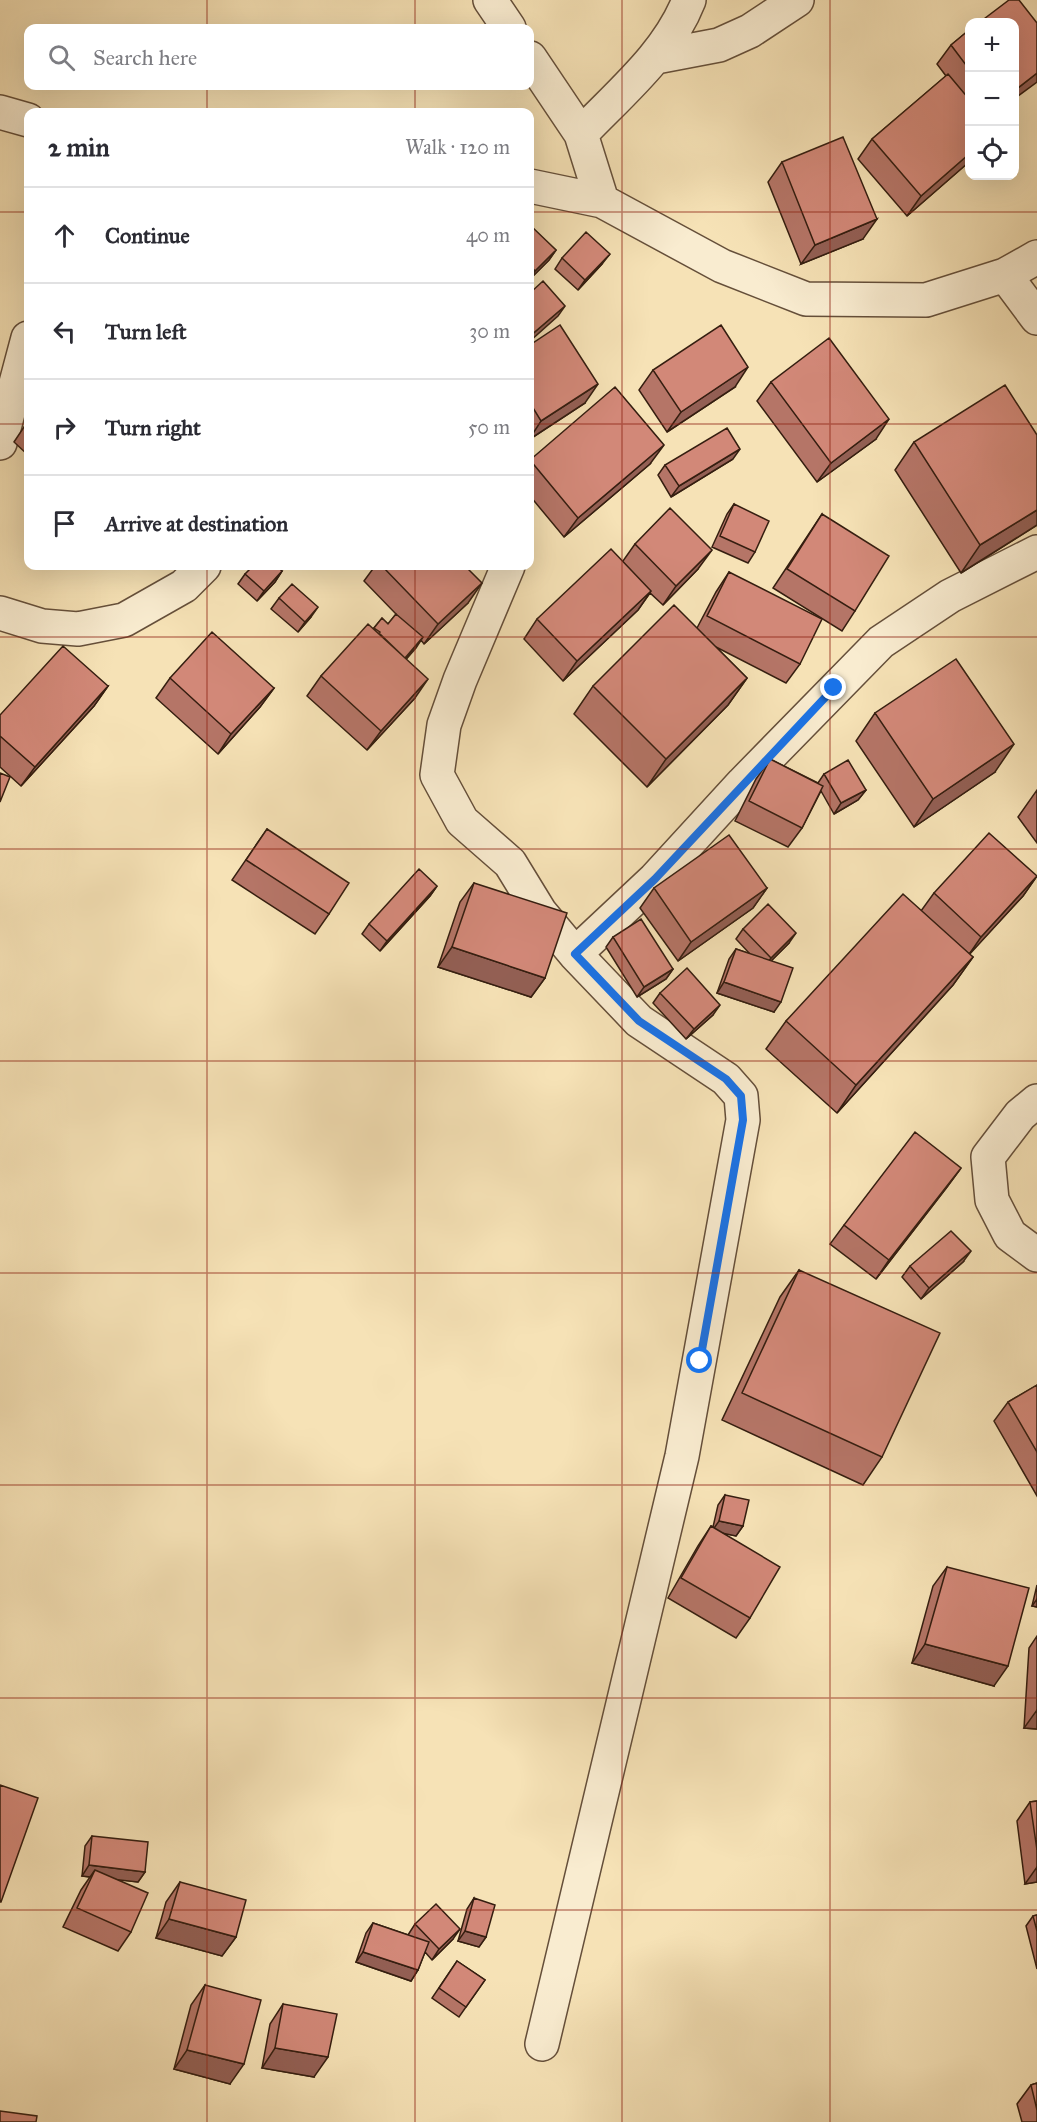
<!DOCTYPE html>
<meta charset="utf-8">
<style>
:root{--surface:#fff;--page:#f7f7f7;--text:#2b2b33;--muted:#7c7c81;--line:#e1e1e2}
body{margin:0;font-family:"IM FELL Great Primer",serif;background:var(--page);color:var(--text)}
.controls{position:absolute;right:18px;top:18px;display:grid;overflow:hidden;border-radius:12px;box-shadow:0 6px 24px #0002}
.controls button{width:54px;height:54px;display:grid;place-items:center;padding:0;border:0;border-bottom:2px solid var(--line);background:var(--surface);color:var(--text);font:30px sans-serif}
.stop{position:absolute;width:18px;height:18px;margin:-14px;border:4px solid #1a73e8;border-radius:50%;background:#fff}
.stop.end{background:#1a73e8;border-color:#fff;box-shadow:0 2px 6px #0008}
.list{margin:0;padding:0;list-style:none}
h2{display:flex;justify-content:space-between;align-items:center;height:78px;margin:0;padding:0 24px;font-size:26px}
h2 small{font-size:20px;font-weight:400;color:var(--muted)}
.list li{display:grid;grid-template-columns:39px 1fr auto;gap:18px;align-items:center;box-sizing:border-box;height:96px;padding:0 24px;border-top:2px solid var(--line)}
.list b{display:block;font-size:22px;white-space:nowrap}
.list em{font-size:20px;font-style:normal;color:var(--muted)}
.icon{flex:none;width:33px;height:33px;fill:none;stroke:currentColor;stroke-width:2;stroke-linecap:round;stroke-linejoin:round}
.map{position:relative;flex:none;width:1037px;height:2122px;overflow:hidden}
.search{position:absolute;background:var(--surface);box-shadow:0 6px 24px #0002;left:24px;top:24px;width:510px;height:66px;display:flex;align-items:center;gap:15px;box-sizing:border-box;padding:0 21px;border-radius:12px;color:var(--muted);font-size:22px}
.panel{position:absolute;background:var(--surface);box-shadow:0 6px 24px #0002;left:24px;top:108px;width:510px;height:462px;border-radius:12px}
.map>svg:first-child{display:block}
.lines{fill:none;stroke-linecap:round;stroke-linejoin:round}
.street-casing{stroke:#654f3a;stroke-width:36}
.street{stroke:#f9ecd0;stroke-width:33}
.wall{fill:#b57567;stroke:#351e10;stroke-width:1.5}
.shaded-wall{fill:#935f54;stroke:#351e10;stroke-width:1.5}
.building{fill:#d28878;stroke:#351e10;stroke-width:1.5}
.route{stroke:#1a73e8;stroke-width:8}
.grid{fill:none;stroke:#8f2418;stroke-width:1.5;stroke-opacity:0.55}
</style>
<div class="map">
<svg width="1037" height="2122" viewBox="0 0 1037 2122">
<rect width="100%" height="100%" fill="#f6e2b6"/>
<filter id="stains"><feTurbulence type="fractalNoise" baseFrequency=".00333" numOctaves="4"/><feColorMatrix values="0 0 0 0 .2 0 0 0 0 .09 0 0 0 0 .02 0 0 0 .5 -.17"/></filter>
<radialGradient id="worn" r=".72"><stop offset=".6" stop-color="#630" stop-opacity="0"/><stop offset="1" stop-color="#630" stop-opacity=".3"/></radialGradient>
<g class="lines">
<g class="street-casing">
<path id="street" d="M490 0 509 28
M656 57 719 45 750 31 797 0
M530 58 581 134 602 201
M0 112 28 120
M581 134C620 93 668 54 689 0
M530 186 602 201 722 266 806 299 926 300 1005 275 1037 257
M1005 275 1037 318
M0 443 28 338
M508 566 460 680 444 725 437 775 462 821 510 863 540 912 575 954 639 1021 726 1079 741 1096 743 1120 682 1456 542 2044
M0 613 42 626 78 629 124 620 184 586 204 566
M575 954 655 879 743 783 881 642 950 596 1037 552
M1037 1101 1020 1115 988 1157 992 1200 1010 1235 1037 1255"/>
</g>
<use href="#street" class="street"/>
</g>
<path class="wall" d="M969 30V162L907 216 858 159 872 139 946 76 937 64 951 45Z
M782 162 863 239 801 264 768 182Z
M530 226 556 250 549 260 530 279Z
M562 258 602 264 578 290 555 269Z
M530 345 585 403 530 439Z
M653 370 735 387 667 432 639 390Z
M771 382 876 439 817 482 757 401Z
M28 421V455L14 442Z
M1037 435V525L961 573 895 470 914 442Z
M733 459 671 497 658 475 665 465Z
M530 460 650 464 564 537 530 496Z
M734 504 755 552 748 563 712 547 727 514Z
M822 514 855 611 842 631 773 588Z
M635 544 698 569 663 605 650 593 638 610 563 681 524 639 537 619 623 561Z
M375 566H465L468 603 424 644 421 640 406 659 415 698 367 750 307 696 321 676 373 629 382 618 388 624 396 614 364 581Z
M282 571 275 582 257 601 238 584 245 574Z
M729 572 800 664 786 683 716 647 747 678 728 705 647 787 574 714 593 686 697 628 716 592Z
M279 598 311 617 298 632 271 609Z
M170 678 274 688 260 707 218 754 156 698Z
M108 686 94 706 21 786 0 767V715Z
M875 713 995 772 914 827 856 741Z
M770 759 818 783 824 774 866 790 858 800 834 814 821 791 802 828 788 847 735 821 756 779Z
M1037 790V843L1018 817Z
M267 829 329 914 315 934 232 880Z
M1037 876 1023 896 969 954 973 957 953 985 837 1113 766 1049 786 1021 921 911 934 893Z
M474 883 545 978 531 997 438 967 460 902Z
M437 886 430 896 380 951 362 934 369 924Z
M654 888H767L753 908 678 961 640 908Z
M743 929 789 943 771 961 774 1012 717 993 729 959 736 949 750 954 736 939Z
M613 937 673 969 666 979 637 997 606 947Z
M660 993 713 1015 686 1039 653 1003Z
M961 1168 947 1187 876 1279 830 1244 844 1225Z
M963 1262 921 1299 902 1277 910 1266Z
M799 1270 882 1457 863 1485 722 1420 780 1297Z
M1037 1385V1496L994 1421 1008 1402Z
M725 1495 743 1526 736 1536 723 1533 750 1618 736 1638 668 1598 698 1546 711 1526 713 1527 718 1505Z
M947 1567 994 1686 912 1663 933 1586Z
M1037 1585V1607L1032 1606Z
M1037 1636V1729L1024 1728 1029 1648Z
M1037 1801V1882L1025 1884 1017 1821 1030 1802Z
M92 1836 145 1872 138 1882 116 1879 131 1932 118 1951 63 1927 81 1890 90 1877 82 1876 85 1846Z
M180 1882 236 1937 222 1956 156 1938 166 1902Z
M474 1898 486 1937 479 1947 458 1941 467 1909Z
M1037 1915V1969L1026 1926 1033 1916Z
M373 1923 408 1935 415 1924 453 1939 432 1960 425 1952 418 1970 411 1981 356 1962 366 1933Z
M457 1961 485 1980 459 2017 432 1998Z
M205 1985 230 2084 174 2069 191 2005Z
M283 2004 314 2077 262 2068 270 2024Z
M1037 2083V2122H1022L1017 2104 1031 2085Z"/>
<path class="shaded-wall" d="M1037 73V82L1014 99V91Z
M969 154V162L907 216 921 196Z
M877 219 863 239 801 264 815 245Z
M556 250 549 260 530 279 535 271Z
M610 254 602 264 578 290 585 280Z
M565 306 558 316 530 341V336Z
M748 367 735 387 667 432 681 412Z
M598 384 585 403 530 439V438L541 421Z
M889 419 876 439 817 482 831 463Z
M664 445 650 464 564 537 578 518Z
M740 449 733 459 671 497 679 486Z
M1037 510V525L961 573 980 545Z
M712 550 698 569 663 605 676 586Z
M282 571 275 582 257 601 264 591Z
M482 583 468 603 424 644 438 624Z
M651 591 638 610 563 681 577 661Z
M318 607 311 617 298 632 305 622Z
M423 637 416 648 395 672 402 662Z
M747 678 728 705 647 787 666 759Z
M428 679 415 698 367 750 381 731Z
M108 686 94 706 21 786 35 767Z
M274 688 260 707 218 754 231 734Z
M1014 744 995 772 914 827 933 799Z
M866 790 858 800 834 814 841 803Z
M1037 876 1023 896 968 956 981 937Z
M437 886 430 896 380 951 387 941Z
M767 888 753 908 678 961 691 942Z
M796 933 789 943 764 968 771 958Z
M452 947 545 978 531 997 438 967Z
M973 957 953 985 837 1113 856 1085Z
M673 969 666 979 637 997 644 987Z
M724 982 781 1002 774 1012 717 993Z
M720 1005 713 1015 686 1039 694 1029Z
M961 1168 947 1187 876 1279 889 1260Z
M971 1251 963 1262 921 1299 929 1288Z
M719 1521 743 1526 736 1536 712 1531Z
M1037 1599V1607L1032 1606Z
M925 1644 1008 1666 994 1686 912 1663Z
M1037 1710V1729L1024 1728Z
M89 1865 145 1872 138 1882 92 1877 95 1870 90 1877 82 1876Z
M1037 1867V1882L1025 1884Z
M169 1919 236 1937 222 1956 156 1938Z
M460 1929 453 1939 432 1960 439 1949Z
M465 1931 486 1937 479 1947 458 1941Z
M363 1952 418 1970 411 1981 356 1962Z
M275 2048 328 2057 314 2077 262 2068Z
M187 2050 244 2064 230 2084 174 2069Z"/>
<path class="building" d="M1009 0H1019L1037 23V73L1014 91V22H980Z
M87 26 102 28H87Z
M969 30V69L951 45Z
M948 74 969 99V154L921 196 872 139Z
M843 137 877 219 815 245 782 162Z
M530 225 556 250 535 271 530 265Z
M586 232 610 254 585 280 562 258Z
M543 281 565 306 530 336V293Z
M560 325 598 384 541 421 530 403V345Z
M721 325 748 367 681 412 653 370Z
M829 338 889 419 831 463 771 382Z
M1005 385 1037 435V510L980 545 914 442Z
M615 387 664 445 578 518 530 460Z
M727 428 740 449 679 486 665 465Z
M734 504 769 521 755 552 720 536Z
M670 508 712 550 676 586 635 544Z
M822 514 889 556 855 611 787 569Z
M611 549 651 591 577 661 537 619Z
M253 566H276L282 571 264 591 245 574Z
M382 566H465L482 583 438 624Z
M729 572 822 619 800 664 707 616Z
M292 584 318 607 305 622 279 598Z
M674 605 747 678 666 759 593 686Z
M396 614 423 637 405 658 379 633 380 632 374 628 382 618 388 624Z
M368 624 428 679 381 731 321 676Z
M212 632 274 688 231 734 170 678Z
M63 646 108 686 35 767 0 736V715Z
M956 659 1014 744 933 799 875 713Z
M770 759 823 786 802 828 749 801Z
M848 760 866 790 841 803 824 774Z
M0 773 10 777 0 802Z
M267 829 349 883 329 914 246 860Z
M989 833 1037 876 981 937 934 893Z
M729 835 767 888 691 942 654 888Z
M419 869 437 886 387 941 369 924Z
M474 883 567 913 545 978 452 947Z
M903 894 973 957 856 1085 786 1021Z
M768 904 796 933 771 958 743 929Z
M641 919 673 969 644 987 613 937Z
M736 949 793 968 781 1002 724 982Z
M687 968 720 1005 694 1029 660 993Z
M915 1132 961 1168 889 1260 844 1225Z
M951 1231 971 1251 929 1288 910 1266Z
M799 1270 940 1333 882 1457 742 1393Z
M1037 1385V1452L1008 1402Z
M725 1495 749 1500 743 1526 719 1521Z
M711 1526 780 1567 750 1618 681 1578Z
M947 1567 1029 1588 1008 1666 925 1644Z
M0 1785 38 1798 1 1902H0Z
M1037 1801V1850L1030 1802Z
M92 1836 148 1842 145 1872 89 1865Z
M95 1870 148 1893 131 1932 77 1908Z
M180 1882 246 1900 236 1937 169 1919Z
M474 1898 495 1905 486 1937 465 1931Z
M436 1904 460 1929 439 1949 415 1924Z
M1037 1915V1931L1033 1916Z
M373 1923 429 1942 418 1970 363 1952Z
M457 1961 485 1980 466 2007 439 1988Z
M205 1985 261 2000 244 2064 187 2050Z
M283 2004 337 2014 328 2057 275 2048Z
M1037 2083V2110L1031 2085Z
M0 2111 37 2116 36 2122H0Z"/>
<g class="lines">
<path class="route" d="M700 1361 743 1120 741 1096 726 1079 639 1021 575 954 655 879 834 688"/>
</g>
<path class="grid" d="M207 0V28M415 0V28M622 0V2122M830 0V2122M207 86V112M415 86V112M0 212H28M530 212H1037M0 424H28M530 424H1037M207 566V2122M415 566V2122M0 637H1037M0 849H1037M0 1061H1037M0 1273H1037M0 1485H1037M0 1698H1037M0 1910H1037"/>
<rect width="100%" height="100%" filter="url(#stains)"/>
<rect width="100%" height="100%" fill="url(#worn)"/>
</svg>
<div class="controls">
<button>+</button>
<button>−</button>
<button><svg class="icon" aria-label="locate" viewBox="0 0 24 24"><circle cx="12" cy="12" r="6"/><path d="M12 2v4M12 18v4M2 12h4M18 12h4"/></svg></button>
</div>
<div class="stop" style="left:700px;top:1361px"></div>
<div class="stop end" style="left:834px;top:688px"></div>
<div class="search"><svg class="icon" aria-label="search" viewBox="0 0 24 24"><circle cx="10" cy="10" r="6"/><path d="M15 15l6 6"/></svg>Search here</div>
<section class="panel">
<h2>2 min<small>Walk · 120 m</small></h2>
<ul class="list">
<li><svg class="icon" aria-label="ahead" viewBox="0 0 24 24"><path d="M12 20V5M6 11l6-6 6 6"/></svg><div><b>Continue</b></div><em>40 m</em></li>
<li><svg class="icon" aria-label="left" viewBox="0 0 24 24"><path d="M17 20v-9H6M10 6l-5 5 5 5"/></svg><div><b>Turn left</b></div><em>30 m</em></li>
<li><svg class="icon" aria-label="right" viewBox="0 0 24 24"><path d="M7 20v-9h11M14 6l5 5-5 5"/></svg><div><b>Turn right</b></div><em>50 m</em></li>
<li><svg class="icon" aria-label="arrive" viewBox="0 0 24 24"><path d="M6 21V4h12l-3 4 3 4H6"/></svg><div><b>Arrive at destination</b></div></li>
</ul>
</section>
</div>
